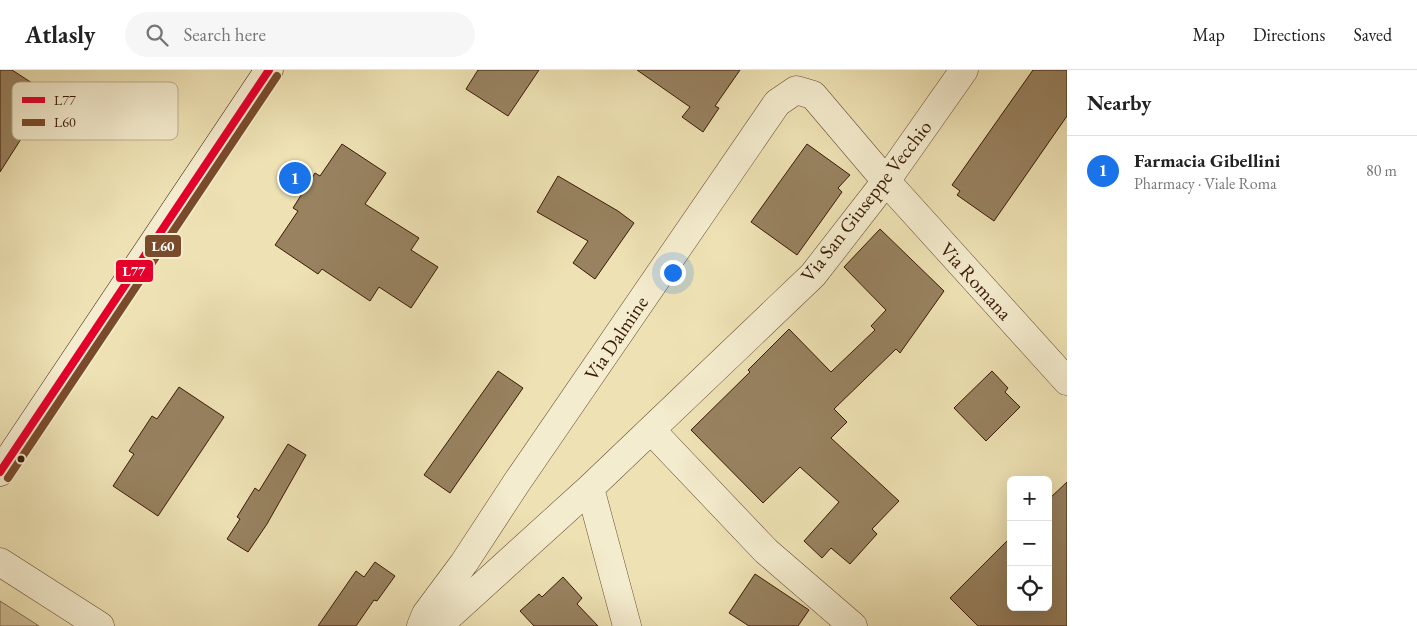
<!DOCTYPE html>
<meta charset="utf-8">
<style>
:root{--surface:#fff;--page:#f6f6f6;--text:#222;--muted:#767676;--line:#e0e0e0;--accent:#1a73e8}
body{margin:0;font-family:"EB Garamond",serif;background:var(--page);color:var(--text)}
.controls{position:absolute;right:15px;bottom:15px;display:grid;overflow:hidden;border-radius:8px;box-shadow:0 5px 20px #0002}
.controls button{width:45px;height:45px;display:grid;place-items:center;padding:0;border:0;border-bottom:1px solid var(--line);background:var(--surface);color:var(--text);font:25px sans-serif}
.you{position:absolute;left:672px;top:202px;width:18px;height:18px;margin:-12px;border:4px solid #fff;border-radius:50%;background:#1a73e8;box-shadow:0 0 0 8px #1a73e833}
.badge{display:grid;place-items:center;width:32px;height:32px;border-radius:50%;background:var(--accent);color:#fff;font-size:16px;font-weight:700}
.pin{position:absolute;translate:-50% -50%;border:2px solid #fff;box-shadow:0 1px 5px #0006}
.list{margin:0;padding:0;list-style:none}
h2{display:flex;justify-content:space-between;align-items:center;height:65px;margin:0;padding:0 20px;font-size:21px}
h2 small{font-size:16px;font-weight:400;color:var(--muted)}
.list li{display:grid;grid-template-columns:32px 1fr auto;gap:15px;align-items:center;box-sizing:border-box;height:70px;padding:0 20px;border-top:1px solid var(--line)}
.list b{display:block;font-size:19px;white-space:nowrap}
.list p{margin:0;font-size:16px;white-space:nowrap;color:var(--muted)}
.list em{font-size:16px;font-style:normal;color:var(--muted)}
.icon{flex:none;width:28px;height:28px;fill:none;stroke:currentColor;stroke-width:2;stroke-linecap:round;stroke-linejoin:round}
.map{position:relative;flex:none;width:1067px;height:556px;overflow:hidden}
header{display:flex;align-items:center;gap:30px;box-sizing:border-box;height:70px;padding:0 25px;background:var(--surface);border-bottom:1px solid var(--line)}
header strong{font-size:24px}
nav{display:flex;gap:28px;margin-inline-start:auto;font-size:18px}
.search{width:350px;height:45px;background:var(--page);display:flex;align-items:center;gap:12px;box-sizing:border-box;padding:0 18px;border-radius:28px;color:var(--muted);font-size:19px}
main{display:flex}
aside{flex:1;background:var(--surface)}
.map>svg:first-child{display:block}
.green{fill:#cfc096;stroke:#846c4e}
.building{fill:#988260;stroke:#3a1906}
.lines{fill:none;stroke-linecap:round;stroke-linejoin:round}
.street-casing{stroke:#674b32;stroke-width:29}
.secondary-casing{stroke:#3a1906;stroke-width:29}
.street{stroke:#f4ecce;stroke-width:28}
.secondary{stroke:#f4ecce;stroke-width:28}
.bus-1-casing{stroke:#f4ecce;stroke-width:11}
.bus-2-casing{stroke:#f4ecce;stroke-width:11}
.bus-1{stroke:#e4002b;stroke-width:8}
.bus-2{stroke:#7a4b2a;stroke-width:8}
.bus-dot{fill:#3a1906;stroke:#f4ecce;stroke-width:2}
.labels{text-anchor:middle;stroke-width:5;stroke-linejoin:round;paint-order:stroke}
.street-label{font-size:20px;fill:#3a1906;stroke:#f4ecce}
.key{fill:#f4ecce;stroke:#bcad92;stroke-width:1}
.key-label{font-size:14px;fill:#3a1906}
.line-badge{stroke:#f4ecce;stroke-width:2}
.badge-label{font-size:14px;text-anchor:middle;font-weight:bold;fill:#fff}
</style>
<header>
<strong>Atlasly</strong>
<div class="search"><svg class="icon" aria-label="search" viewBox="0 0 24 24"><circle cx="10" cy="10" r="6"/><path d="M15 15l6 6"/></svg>Search here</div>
<nav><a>Map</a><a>Directions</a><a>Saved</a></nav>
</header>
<main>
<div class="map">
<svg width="1067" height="556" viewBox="0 0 1067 556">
<rect width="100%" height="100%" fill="#eee2b4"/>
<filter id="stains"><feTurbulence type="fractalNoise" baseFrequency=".004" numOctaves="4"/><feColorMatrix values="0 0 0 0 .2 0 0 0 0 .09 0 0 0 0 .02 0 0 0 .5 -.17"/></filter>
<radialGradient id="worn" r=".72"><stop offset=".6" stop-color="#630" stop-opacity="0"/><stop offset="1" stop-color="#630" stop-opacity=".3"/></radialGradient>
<path class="green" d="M0 531 39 556H0Z"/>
<path class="building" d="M0 0H12L46 22 38 34 42 36 0 102Z
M478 0H539L508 46 466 19Z
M637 0H740L715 36 719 38 703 62 682 47 690 37Z
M1033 0H1067V46L994 151 957 125 960 121 952 115Z
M342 74 386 103 365 134 419 168 411 180 438 197 411 238 379 217 370 231 322 199 318 204 275 175 298 141 293 138 315 103 320 106Z
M807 74 850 105 838 118 842 122 797 185 751 152Z
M558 106 618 141 634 153 595 209 573 193 588 171 537 142Z
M880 159 944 221 900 283 896 279 834 339 847 352 831 368 899 431 872 459 877 464 850 494 831 478 822 488 804 471 839 432 800 397 763 433 691 360 750 302 748 300 789 259 831 302 875 260 871 256 886 240 844 197Z
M498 301 523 318 450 423 424 405Z
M992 301 1008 318 1005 322 1020 337 986 371 954 338Z
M179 317 224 347 158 446 113 416 134 384 129 381 152 346 157 349Z
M288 374 306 385 267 454 248 482 227 469 240 449 237 447 255 418 259 421Z
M1067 412V556H978L950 528 1011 467V537H1048V430Z
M375 492 395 506 377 531 374 530 356 556H318L356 501 364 507Z
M755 504 809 540 798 556H749L729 543Z
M563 507 582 528 577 534 598 556H534L520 541 539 524 542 527Z"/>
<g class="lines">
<g class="street-casing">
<path id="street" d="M651 360 766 481 853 556
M590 418 627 556
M0 492 100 556
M421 556 426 544 464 493 517 412 777 33 796 20 813 25 886 111 1067 311
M438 556 590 418 813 205 886 111 964 0"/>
</g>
<g class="secondary-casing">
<path id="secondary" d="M0 402 269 0"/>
</g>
<use href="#street" class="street"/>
<use href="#secondary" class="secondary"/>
<g class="bus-1-casing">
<path id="bus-1" d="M0 402 269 0"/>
</g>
<g class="bus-2-casing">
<path id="bus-2" d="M8 408 277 6"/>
</g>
<use href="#bus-1" class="bus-1"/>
<use href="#bus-2" class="bus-2"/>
</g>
<circle class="bus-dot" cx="21" cy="389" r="4.5"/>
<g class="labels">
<g class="street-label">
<text transform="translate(866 131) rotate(-52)" y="7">Via San Giuseppe Vecchio</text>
<text transform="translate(976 211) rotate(48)" y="7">Via Romana</text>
<text transform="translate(616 268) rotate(-56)" y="7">Via Dalmine</text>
</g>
</g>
<rect x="12" y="12" width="166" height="58" rx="8" class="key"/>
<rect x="22" y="27" width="23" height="6" fill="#e4002b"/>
<rect x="22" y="49" width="23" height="7" fill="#7a4b2a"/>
<g class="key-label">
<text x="54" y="35">L77</text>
<text x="54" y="57">L60</text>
</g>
<g class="line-badge">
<rect x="144" y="164" width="38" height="24" rx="5" fill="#7a4b2a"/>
<rect x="115" y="189" width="39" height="24" rx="5" fill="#e4002b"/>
</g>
<g class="badge-label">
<text x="163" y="181">L60</text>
<text x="134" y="206">L77</text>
</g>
<rect width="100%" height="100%" filter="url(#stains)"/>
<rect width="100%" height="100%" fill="url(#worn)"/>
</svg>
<div class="controls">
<button>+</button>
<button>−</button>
<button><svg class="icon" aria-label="locate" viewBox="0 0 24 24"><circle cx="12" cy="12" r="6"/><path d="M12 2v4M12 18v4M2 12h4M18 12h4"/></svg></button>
</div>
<div class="you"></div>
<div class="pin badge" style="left:295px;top:108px">1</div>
</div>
<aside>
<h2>Nearby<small></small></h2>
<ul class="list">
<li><span class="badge">1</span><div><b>Farmacia Gibellini</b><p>Pharmacy · Viale Roma</p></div><em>80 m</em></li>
</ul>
</aside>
</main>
